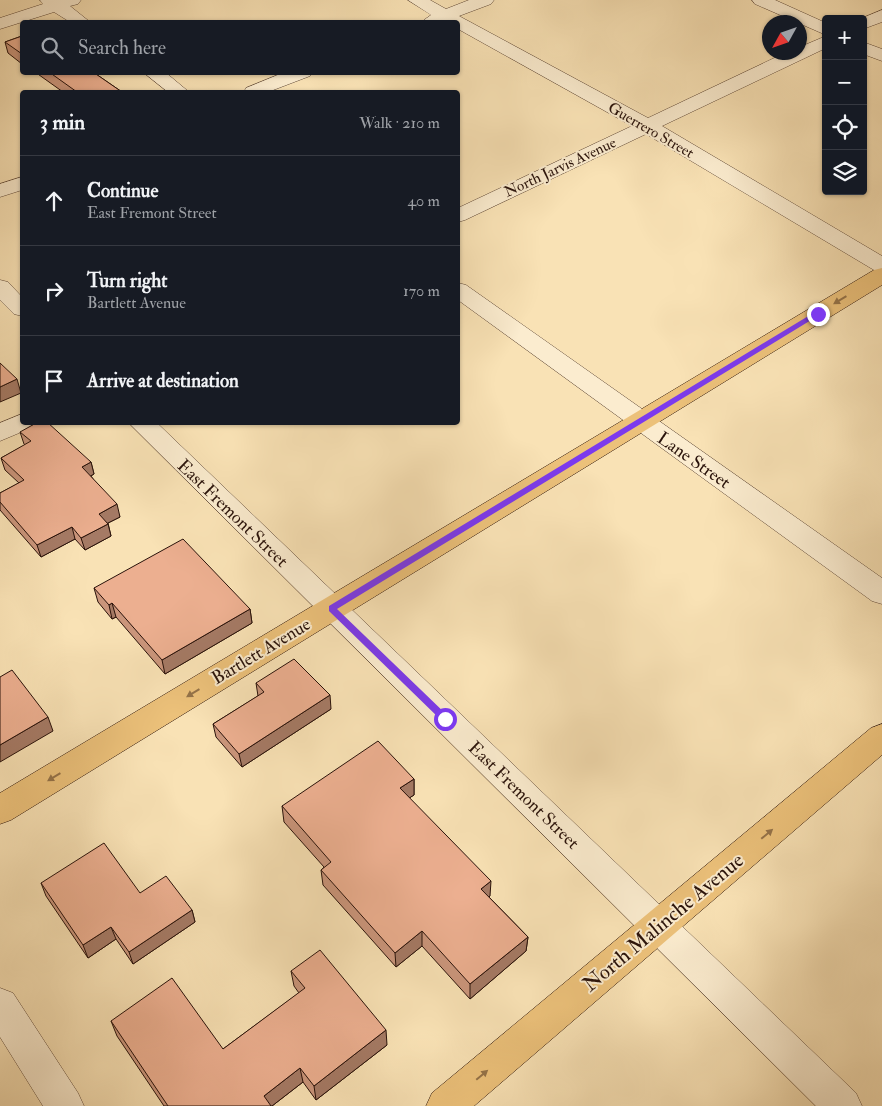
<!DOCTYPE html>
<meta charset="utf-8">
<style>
:root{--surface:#171b24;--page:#20242c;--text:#f1f3f6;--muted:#9ea1a6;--line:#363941}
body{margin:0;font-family:"IM FELL Double Pica",serif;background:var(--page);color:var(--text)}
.controls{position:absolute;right:15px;top:15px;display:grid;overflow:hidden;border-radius:5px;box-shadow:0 1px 4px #0004}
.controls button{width:45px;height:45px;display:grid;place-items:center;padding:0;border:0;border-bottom:1px solid var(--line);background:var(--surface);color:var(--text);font:25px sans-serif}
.compass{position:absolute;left:762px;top:15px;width:45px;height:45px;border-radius:50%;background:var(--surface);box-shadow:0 1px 4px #0004;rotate:230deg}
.stop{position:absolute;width:15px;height:15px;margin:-11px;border:4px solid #7c3aed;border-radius:50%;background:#fff}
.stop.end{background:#7c3aed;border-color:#fff;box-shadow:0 1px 5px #0008}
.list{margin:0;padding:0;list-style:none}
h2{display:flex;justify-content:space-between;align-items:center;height:65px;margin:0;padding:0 20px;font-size:21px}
h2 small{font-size:16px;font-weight:400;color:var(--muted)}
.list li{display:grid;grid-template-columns:32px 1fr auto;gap:15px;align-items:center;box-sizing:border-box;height:90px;padding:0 20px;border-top:1px solid var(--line)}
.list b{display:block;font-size:19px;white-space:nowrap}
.list p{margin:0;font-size:16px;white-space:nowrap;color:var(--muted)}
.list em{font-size:16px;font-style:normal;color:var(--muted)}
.icon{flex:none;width:28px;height:28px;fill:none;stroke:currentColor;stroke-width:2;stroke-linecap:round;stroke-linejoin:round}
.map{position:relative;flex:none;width:882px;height:1106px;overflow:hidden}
.search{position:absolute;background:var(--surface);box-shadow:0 1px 4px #0004;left:20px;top:20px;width:440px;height:55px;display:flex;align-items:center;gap:12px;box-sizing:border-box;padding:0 18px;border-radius:5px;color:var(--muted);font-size:19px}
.panel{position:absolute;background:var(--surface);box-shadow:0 1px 4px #0004;left:20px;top:90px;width:440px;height:335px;border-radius:5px}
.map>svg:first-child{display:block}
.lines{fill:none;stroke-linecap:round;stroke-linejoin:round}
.minor-casing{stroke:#5d4635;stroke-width:1}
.major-casing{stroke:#29120a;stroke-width:1}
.minor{fill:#fbeccf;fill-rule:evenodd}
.major{fill:#ecc17a;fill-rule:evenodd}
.wall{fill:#cb967c;stroke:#29120a}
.shaded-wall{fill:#a57a65;stroke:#29120a}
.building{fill:#ecaf90;stroke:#29120a}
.oneway{fill:#947248}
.route{fill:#7c3aed}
.labels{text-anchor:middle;stroke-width:4;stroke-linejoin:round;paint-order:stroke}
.far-street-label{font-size:15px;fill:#29120a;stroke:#fbeccf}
.street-label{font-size:18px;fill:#29120a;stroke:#fbeccf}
.near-street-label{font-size:21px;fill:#29120a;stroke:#fbeccf}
</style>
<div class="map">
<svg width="882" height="1106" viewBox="0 0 882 1106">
<rect width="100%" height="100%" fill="#f9e2b5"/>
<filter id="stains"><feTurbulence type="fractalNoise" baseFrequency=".004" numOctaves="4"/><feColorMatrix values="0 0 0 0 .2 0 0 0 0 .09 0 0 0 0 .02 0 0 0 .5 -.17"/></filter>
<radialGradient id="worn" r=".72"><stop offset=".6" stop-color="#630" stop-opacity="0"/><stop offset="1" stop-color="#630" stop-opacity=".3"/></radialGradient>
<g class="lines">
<g class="minor-casing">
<path id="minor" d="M40 0H81L78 4 70 6 90 22H70L54 12 0 29V18L43 4Z
M408 0H430L446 9 469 0H494L491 4 459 16 648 118 787 52H800V47L826 36V48L662 126 882 256V272L874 270 646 134 465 220 458 222V208L632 126 458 29V22H426L424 20 431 15Z
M752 0H775L826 23V35L755 4Z
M882 10V22L863 29V19H860Z
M863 42 882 49V61L863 54Z
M143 72H165L189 92H168Z
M285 72H312L310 76 268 92H244L246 88Z
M22 177V190L0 197V184Z
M0 280 8 282 22 297V316L14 314 0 300Z
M458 283 466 285 882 578V604L872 601 458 300Z
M22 414V422H34L31 428 0 441V423Z
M128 422H156L856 1093 862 1106H816Z
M0 988 13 993 78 1093 84 1106H43L0 1037Z"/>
</g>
<g class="major-casing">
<path id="major" d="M882 268V285L11 820 0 824V793L874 270Z
M882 724V755L474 1106H426L432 1093 871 728Z"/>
</g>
<use href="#minor" class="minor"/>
<use href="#major" class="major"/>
</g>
<path class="wall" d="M22 36V64L8 53 5 42Z
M35 72H93L122 92H63Z
M20 432 91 462 94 474 91 476 120 517 108 523 111 536 85 550 75 539 41 557 0 510V493L19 483 5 470 1 458 25 445 24 444Z
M94 588 250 609 252 623 165 674 116 617 112 619 98 602Z
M256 683 331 709 242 767 216 737 213 724 258 696Z
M414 779V795L409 798 490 896 489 897 528 937 526 951 470 999 422 946 396 967 323 885 321 870 324 867 284 822 282 806Z
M41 883 140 893 192 910 195 922 133 964 116 939 88 958 46 896Z
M291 971 387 1045 316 1100 303 1082 272 1106H164L117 1036 111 1021 223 1049 299 993 294 986Z"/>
<path class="shaded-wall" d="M17 379 21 393 0 402V387Z
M91 462 94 474 85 479 82 467Z
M117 504 120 517 102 526 99 514Z
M108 524 111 536 85 550 81 538Z
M72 527 75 539 41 557 37 545Z
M112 603 116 617 112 619 109 605Z
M250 609 252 623 165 674 162 660Z
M330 695 331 709 242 767 239 754Z
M48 717 53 731 0 762V745Z
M414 779V795L400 804V788Z
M491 881 490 896 481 904V889Z
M192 910 195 922 133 964 129 952Z
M111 927 116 939 88 958 83 945Z
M422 931V946L396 967 395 953Z
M528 937 526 951 470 999V984Z
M386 1030 387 1045 316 1100 314 1086Z
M300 1068 303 1082 272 1106H266L264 1096Z"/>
<path class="building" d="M22 36V54L5 42Z
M49 72H93L122 92H77Z
M0 363 17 379 0 387Z
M38 422H47L91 462 82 467 117 504 99 514 108 524 81 538 72 527 37 545 0 502V493L24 480 1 458 31 441 20 432Z
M183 539 250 609 162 660 112 603 109 605 94 588Z
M294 659 330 695 239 754 213 724 264 692 256 683Z
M12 670 48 717 0 745V677Z
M378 741 414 779 400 788 491 881 481 889 528 937 470 984 422 931 395 953 321 870 331 862 282 806Z
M104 843 140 893 166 876 192 910 129 952 111 927 83 945 41 883Z
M320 950 386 1030 314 1086 300 1068 264 1096 271 1106H168L111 1021 172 978 223 1049 305 988 291 971Z"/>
<defs><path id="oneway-solid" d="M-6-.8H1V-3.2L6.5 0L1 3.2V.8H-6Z" transform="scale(1.25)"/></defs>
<g class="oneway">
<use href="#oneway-solid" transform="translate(840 300) rotate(149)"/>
<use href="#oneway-solid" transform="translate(193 693) rotate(149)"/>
<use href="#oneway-solid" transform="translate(54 777) rotate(149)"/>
<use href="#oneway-solid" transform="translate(767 834) rotate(-40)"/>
<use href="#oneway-solid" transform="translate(482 1075) rotate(-40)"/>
</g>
<path class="route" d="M815 312 821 314 337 609 448 716V721H442L329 611V606Z"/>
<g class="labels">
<g class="far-street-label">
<text transform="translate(651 130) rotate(30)" y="5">Guerrero Street</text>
<text transform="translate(560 167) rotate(-25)" y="5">North Jarvis Avenue</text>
</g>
<g class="street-label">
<text transform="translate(694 460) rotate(35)" y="6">Lane Street</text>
<text transform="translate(233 513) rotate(44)" y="6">East Fremont Street</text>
<text transform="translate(261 651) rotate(-31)" y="6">Bartlett Avenue</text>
<text transform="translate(524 795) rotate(44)" y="6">East Fremont Street</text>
</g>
<g class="near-street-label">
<text transform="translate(663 922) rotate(-40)" y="7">North Malinche Avenue</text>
</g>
</g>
<rect width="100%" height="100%" filter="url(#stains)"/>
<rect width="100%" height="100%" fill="url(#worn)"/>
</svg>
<div class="controls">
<button>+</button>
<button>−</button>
<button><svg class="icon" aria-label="locate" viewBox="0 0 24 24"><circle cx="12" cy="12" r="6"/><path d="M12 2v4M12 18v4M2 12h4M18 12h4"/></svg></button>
<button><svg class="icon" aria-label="layers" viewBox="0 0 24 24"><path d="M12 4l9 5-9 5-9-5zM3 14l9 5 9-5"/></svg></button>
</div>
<svg class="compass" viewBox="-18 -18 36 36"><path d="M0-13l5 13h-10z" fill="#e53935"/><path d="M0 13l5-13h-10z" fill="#9ea1a6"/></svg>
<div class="stop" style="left:445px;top:719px"></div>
<div class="stop end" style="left:818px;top:314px"></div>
<div class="search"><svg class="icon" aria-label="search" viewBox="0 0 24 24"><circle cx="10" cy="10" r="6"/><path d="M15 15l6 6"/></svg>Search here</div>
<section class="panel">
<h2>3 min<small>Walk · 210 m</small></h2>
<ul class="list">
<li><svg class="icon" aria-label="ahead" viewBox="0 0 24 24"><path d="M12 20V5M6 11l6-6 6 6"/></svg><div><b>Continue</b><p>East Fremont Street</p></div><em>40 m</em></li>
<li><svg class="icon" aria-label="right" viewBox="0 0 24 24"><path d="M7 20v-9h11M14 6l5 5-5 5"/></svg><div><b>Turn right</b><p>Bartlett Avenue</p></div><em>170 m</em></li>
<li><svg class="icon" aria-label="arrive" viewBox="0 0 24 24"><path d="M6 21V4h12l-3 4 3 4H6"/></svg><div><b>Arrive at destination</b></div></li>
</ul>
</section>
</div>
